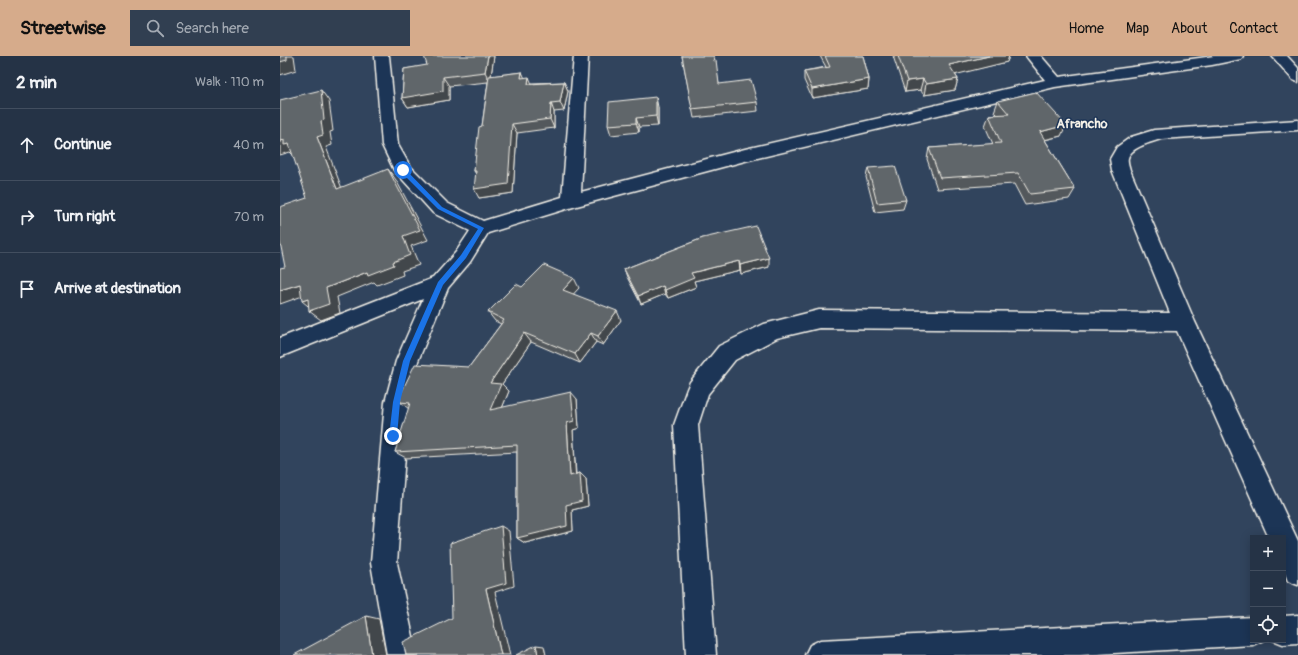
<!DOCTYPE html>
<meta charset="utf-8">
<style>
:root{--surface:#253346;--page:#313f51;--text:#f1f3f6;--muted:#a3aab3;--line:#424e5f;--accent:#d6ab8b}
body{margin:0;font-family:Pangolin,sans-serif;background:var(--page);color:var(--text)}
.controls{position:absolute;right:12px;bottom:12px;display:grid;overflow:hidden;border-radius:0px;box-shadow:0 2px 10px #0003}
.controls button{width:36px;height:36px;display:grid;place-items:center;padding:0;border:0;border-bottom:1px solid var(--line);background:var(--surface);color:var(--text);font:20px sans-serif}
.stop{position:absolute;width:12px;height:12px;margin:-9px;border:3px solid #1a73e8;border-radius:50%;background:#fff}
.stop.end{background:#1a73e8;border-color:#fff;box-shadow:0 1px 4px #0008}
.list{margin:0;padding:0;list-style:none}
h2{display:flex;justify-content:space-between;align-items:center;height:52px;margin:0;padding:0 16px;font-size:17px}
h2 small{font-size:13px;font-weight:400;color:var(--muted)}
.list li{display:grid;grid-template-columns:26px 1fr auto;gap:12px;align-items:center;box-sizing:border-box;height:72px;padding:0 16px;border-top:1px solid var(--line)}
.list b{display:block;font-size:15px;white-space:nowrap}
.list em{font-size:13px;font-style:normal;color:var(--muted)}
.icon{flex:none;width:22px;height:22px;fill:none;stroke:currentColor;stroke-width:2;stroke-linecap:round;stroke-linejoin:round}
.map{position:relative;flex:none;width:1018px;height:599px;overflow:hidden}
header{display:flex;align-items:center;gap:24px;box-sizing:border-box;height:56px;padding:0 20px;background:var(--accent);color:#111}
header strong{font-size:19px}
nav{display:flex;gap:22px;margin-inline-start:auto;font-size:14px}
.search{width:280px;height:36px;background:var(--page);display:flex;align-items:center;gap:10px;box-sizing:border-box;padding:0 14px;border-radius:0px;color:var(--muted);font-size:15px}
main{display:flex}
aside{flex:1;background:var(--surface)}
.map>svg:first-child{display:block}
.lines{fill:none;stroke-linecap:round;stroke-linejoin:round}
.minor-casing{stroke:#f4f1e8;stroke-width:3}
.highway-casing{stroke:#f4f1e8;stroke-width:3}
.minor{fill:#1d3557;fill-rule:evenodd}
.highway{fill:#1d3557;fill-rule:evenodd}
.wall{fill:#53585c;stroke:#f4f1e8}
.shaded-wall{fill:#43474b;stroke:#f4f1e8}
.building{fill:#60666b;stroke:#f4f1e8}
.route{fill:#1a73e8}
.labels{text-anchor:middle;stroke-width:3;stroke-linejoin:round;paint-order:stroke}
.far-district-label{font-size:13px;font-weight:bold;fill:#f4f1e8;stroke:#1d3557}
</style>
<header>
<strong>Streetwise</strong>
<div class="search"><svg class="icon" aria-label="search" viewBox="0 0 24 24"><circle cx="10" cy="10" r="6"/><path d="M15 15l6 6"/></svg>Search here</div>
<nav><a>Home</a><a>Map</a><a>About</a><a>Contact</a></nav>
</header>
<main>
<aside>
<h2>2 min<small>Walk · 110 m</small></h2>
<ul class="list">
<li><svg class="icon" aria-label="ahead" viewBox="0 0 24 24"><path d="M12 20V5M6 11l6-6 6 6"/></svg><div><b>Continue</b></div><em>40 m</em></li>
<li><svg class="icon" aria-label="right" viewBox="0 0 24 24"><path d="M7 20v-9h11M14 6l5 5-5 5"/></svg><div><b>Turn right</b></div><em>70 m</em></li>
<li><svg class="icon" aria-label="arrive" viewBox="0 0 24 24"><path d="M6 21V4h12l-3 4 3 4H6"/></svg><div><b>Arrive at destination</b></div></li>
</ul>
</aside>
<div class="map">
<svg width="1018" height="599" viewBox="0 0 1018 599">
<rect width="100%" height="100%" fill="#31445d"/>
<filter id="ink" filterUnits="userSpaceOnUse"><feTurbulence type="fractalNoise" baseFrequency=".025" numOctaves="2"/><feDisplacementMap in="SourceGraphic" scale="8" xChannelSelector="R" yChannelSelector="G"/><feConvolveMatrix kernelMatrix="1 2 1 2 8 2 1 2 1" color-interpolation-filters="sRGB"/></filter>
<g filter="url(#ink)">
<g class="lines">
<g class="minor-casing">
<path id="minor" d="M95 0H109L118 89 130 110 167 147 203 165 282 141 294 0H308L301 136 465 93 765 24 746 0H761L779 21 934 0H963L961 3 932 9 775 31 465 105 293 151 208 177 190 206 168 232 138 305 129 346 117 507 137 599H107L91 507 105 346 116 305 143 243 0 301V282L153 222 176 196 190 175 153 157 114 114 102 89Z
M1018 64V74L881 83C872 86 851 91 848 102 847 105 849 110 850 114L915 266 1018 485V529L1008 525 1003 512V482H989L897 275 539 272 497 282 455 304 428 338 418 369 436 599H406L394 369 407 333 410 326 439 290 484 268 539 254 890 257 832 114 830 103 837 91 851 81 874 74Z
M1018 559V587L1003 588 993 584H1003V560Z
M973 561V584H984L973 589 800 599H525L530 589 540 584Z"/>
</g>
<g class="highway-casing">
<path id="highway" d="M992 0H1007L1018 12V26L1013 24Z"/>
</g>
<use href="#minor" class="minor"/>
<use href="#highway" class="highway"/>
</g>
<path class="wall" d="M214 0 211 20 242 16 244 22 251 27 284 26 288 35 284 55 274 56V72L237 77 233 137 199 142 196 118 194 115 202 70 208 26 169 30V44L128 51 122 42 124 13Z
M402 0H434L439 28 477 46 478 55 414 62Z
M540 0H583L589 23 588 33 532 42 524 24V15L546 11Z
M613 0H729L727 6 675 18 678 23 675 34 644 39 640 34 625 36Z
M718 45 781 80 765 84 795 133 789 143 745 149 734 128 657 133 647 103 649 92 713 88 705 70 709 59 716 58 714 56Z
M378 51V70L359 71V76L331 79 328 69Z
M588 112 626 144 623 153 595 156 586 121Z
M423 182 489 211 461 218 460 214 414 225 416 231 388 242 385 238 361 248 347 221 344 213Z
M242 231 299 232 293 238 341 264 323 289 316 286 300 307 251 286 222 328 229 335 222 352 297 343 299 372 293 374 296 418 300 417 306 423 308 450 292 454 293 475 245 487 237 482V396L126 402 115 396 129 353 120 346 189 311 221 268 215 265 208 256Z"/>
<path class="shaded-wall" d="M7 0H14L16 14 0 19V6Z
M208 0H214L210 26 205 16Z
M709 0H729L727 6 666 21 669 9Z
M242 16 246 25 241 22Z
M163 21 169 30V44L128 51 122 42Z
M249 21 253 31 248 28Z
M589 23 588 33 532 42V33Z
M643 23 640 34 625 36 627 25Z
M678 23 675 34 644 39 646 28Z
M284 26 288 35 284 55 280 46Z
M41 34 49 45 53 75 50 76 52 89 46 91 66 143 57 133 37 81 41 65Z
M376 41 378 51V70L376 60Z
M271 47 274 56V72L270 63Z
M356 62 359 71V76L356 67Z
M232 68 237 77 233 137 199 142 194 133Z
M786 69 781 80 755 86 760 76Z
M4 84 9 88 14 100 10 96 0 99V85Z
M108 113 116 124 148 184 131 190 139 209 122 215 123 219 97 229 94 226 57 241 60 257 41 264 29 255 33 254 22 245 28 243 46 232 113 206 123 180Z
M489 202V211L461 218 460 209Z
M459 205 460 214 414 225 416 231 388 242 385 234 411 217Z
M294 222 299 232 288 244 283 234Z
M20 228 31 237 0 248V234Z
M383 230 385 238 361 248 358 240Z
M337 255 341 264 323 289 318 280Z
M244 277 251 286 222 328 229 335 218 362 210 354V327Z
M311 277 316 286 300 307 295 298Z
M291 336 297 343 299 372 293 374 296 426 290 420 287 367Z
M300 417 306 423 308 450 292 454 293 475 245 487 237 482 286 449Z
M221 470 229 475 234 530 215 536 230 599H221L206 533Z
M86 560 99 563 106 599H92Z
M256 589 264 590 266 599H258Z"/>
<path class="building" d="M0 0H7V4L0 6Z
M144 0H208L205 16 163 21V35L122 42 124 13 147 9Z
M402 0H434V5L436 4 439 28 471 24 477 46 412 53Z
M545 0H583L589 23 532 33 524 15 550 11Z
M618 0H709L669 9 678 23 646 28 643 23 627 25Z
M242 16 241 22 249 21 248 28 284 26 280 46 271 47 270 63 232 68 228 128 194 133 196 115H194L199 71 202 70 209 20Z
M41 34 44 64 41 65 43 79 37 81 57 133 108 113 140 174 123 180 130 199 113 206 114 209 88 219 87 216 46 232 49 248 29 255 28 243 22 245 20 228 0 234V212L5 211 0 186V151L27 142 9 88 4 89V84L0 85V44Z
M756 36 786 69 760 76 795 133 750 138 738 117 660 122 649 92 721 87 709 59 729 58 718 45Z
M376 41V60L356 62V67L328 69 329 46Z
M615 110 626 144 597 147 588 112Z
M476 170 489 202 460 209 459 205 411 217 414 222 385 234 383 230 358 240 344 213 423 182Z
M264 209 294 222 283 234 337 255 318 280 311 277 295 298 244 277 210 327 221 328 210 354 291 336 294 365 287 367 290 420 300 417 302 445 286 449 287 470 237 482V389L115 396 130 347 120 346V339L135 308 189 311 224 264 208 256 236 228 242 231Z
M221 470 226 527 206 533 221 599H107H126L123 586 172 562 170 487Z
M86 560 92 599H14Z
M256 589 258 599H236Z"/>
</g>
<path class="route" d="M121 113H125L162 151 204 172 186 202 163 229 130 305 120 346 117 380 113 383 109 380 113 346 123 305 158 226 181 199 198 173 158 153 121 116Z"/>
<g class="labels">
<g class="far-district-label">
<text x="802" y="72">Afrancho</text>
</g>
</g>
</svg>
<div class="controls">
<button>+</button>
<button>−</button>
<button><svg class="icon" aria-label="locate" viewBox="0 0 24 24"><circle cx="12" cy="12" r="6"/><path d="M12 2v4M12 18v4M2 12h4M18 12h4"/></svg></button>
</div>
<div class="stop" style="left:123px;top:114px"></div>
<div class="stop end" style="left:113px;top:380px"></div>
</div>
</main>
